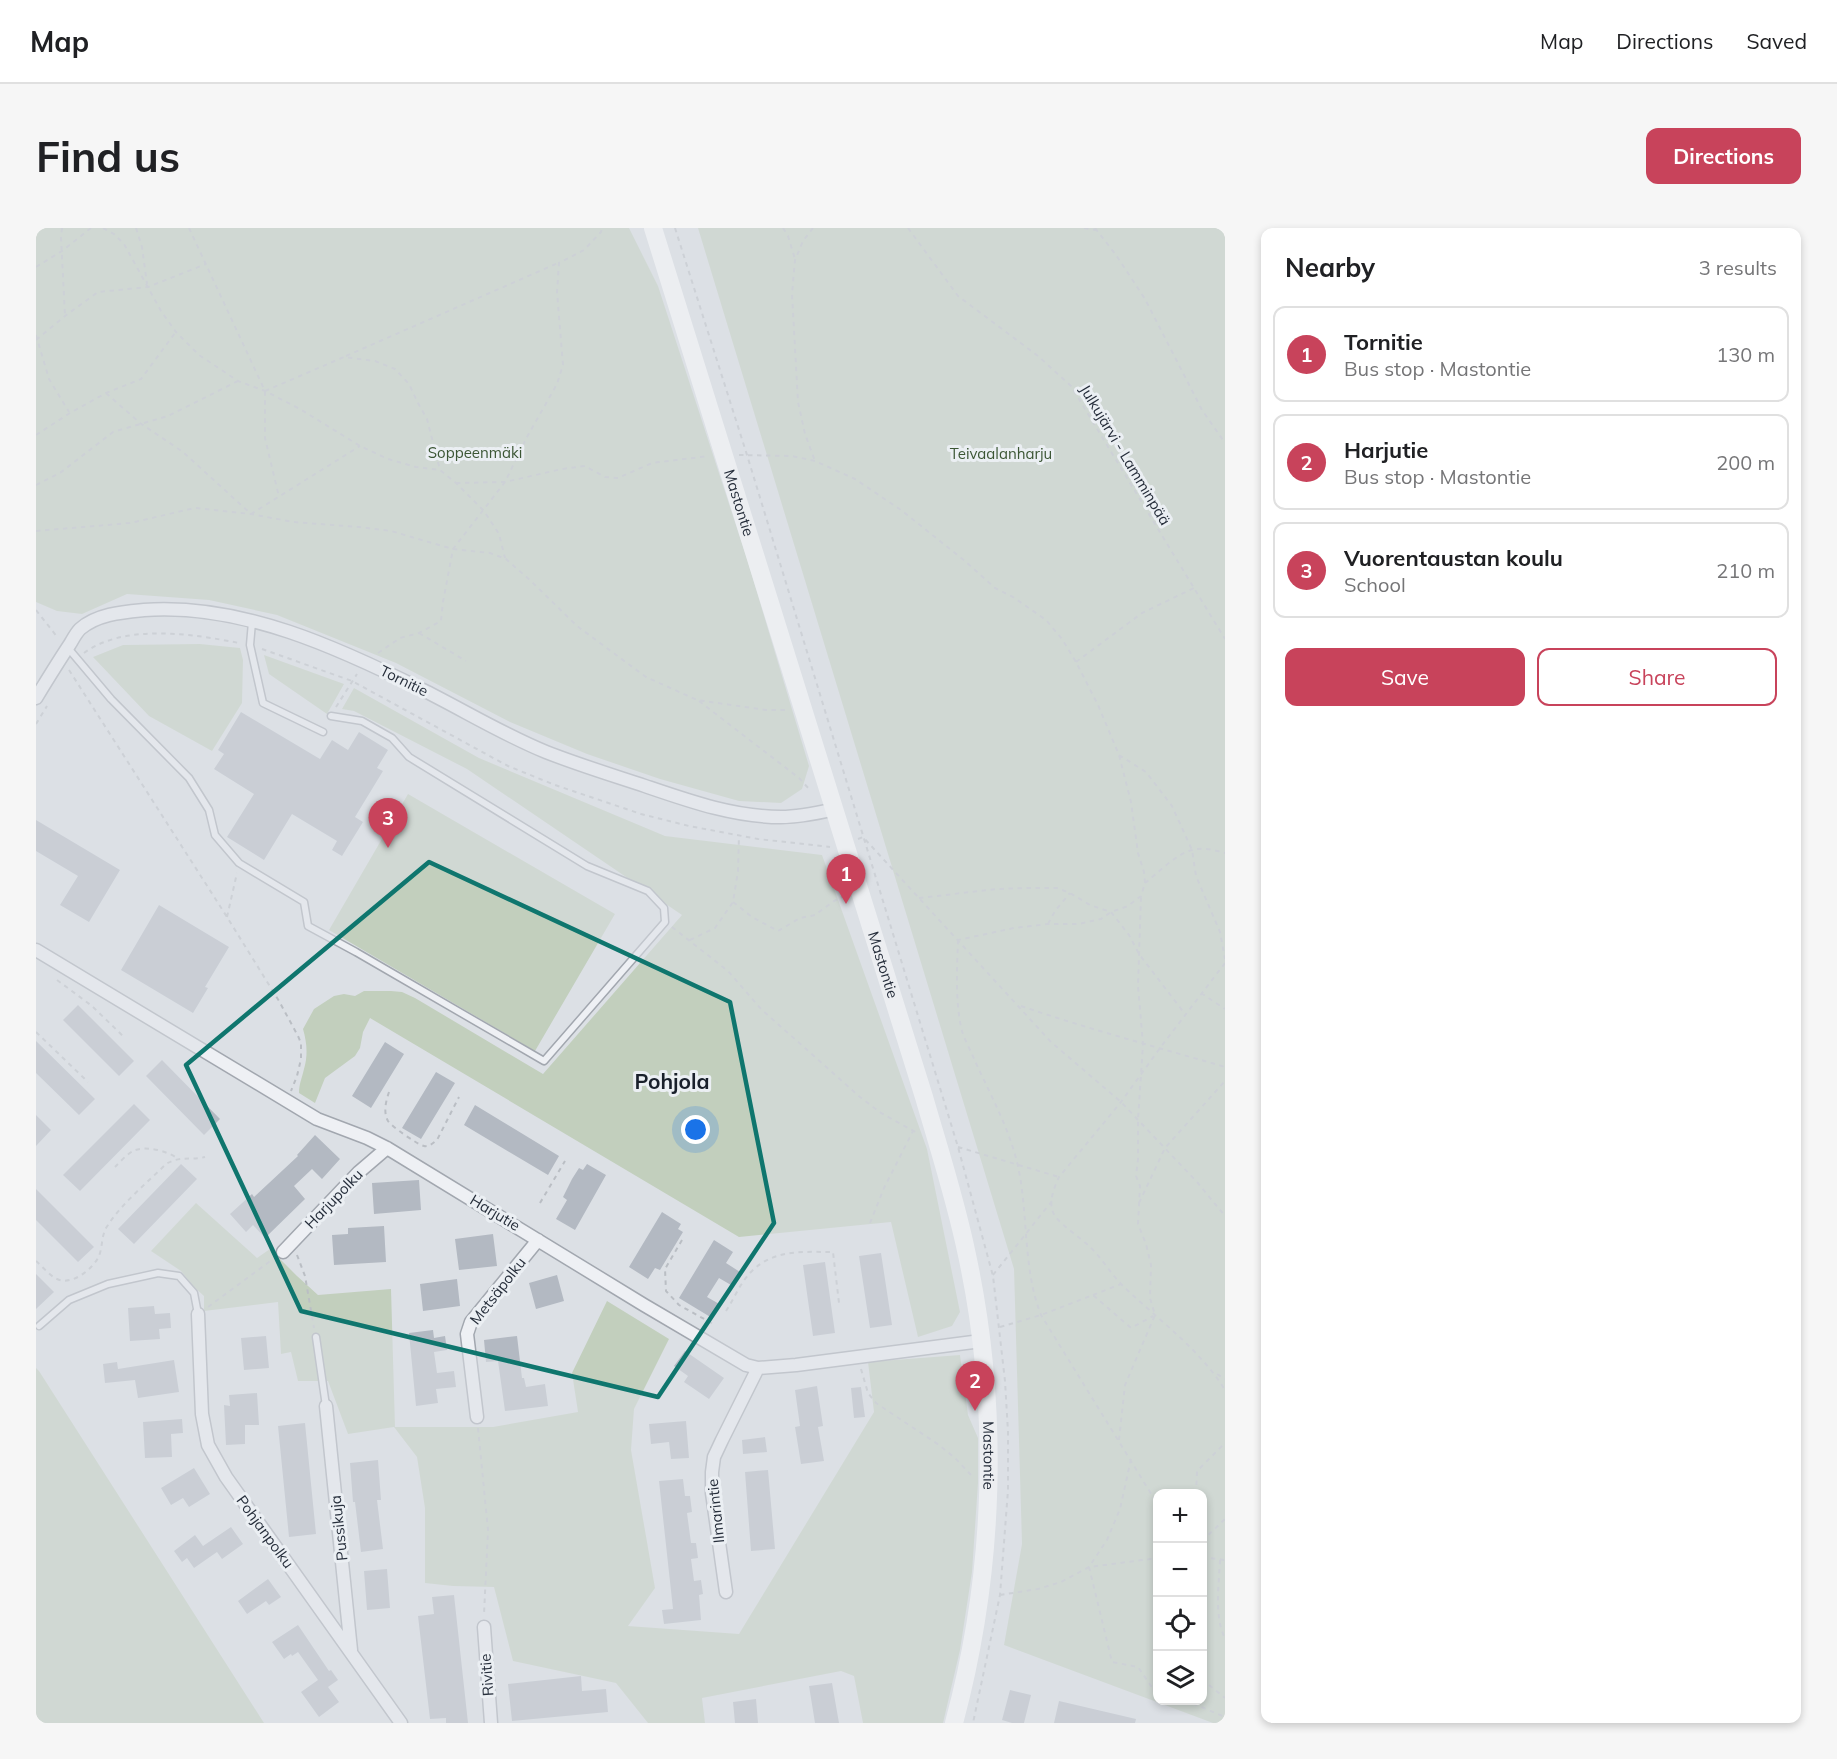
<!DOCTYPE html>
<meta charset="utf-8">
<style>
:root{--surface:#fff;--page:#f6f6f6;--text:#202124;--muted:#757577;--line:#e0e0e0;--accent:#c8435b}
body{margin:0;font-family:Mulish,sans-serif;background:var(--page);color:var(--text)}
.controls{position:absolute;right:18px;bottom:18px;display:grid;overflow:hidden;border-radius:12px;box-shadow:0 3px 9px #0003}
.controls button{width:54px;height:54px;display:grid;place-items:center;padding:0;border:0;border-bottom:2px solid var(--line);background:var(--surface);color:var(--text);font:30px sans-serif}
.you{position:absolute;left:660px;top:902px;width:21px;height:21px;margin:-15px;border:4px solid #fff;border-radius:50%;background:#1a73e8;box-shadow:0 0 0 9px #1a73e833}
.badge{display:grid;place-items:center;width:39px;height:39px;border-radius:50%;background:var(--accent);color:#fff;font-size:20px;font-weight:700}
.pin{position:absolute;translate:-50% -50px;filter:drop-shadow(0 2px 3px #0008)}
.pin::after{content:'';position:absolute;top:32px;width:21px;height:18px;background:inherit;clip-path:polygon(0 0,100% 0,50% 100%)}
.list{margin:0;padding:0;list-style:none}
h2{display:flex;justify-content:space-between;align-items:center;height:78px;margin:0;padding:0 24px;font-size:26px}
h2 small{font-size:20px;font-weight:400;color:var(--muted)}
.list li{display:grid;grid-template-columns:39px 1fr auto;gap:18px;align-items:center;box-sizing:border-box;height:96px;margin:0 12px 12px;padding:0 12px;border:2px solid var(--line);border-radius:12px}
.list b{display:block;font-size:22px;white-space:nowrap}
.list p{margin:0;font-size:20px;white-space:nowrap;color:var(--muted)}
.list em{font-size:20px;font-style:normal;color:var(--muted)}
.actions{display:flex;gap:12px;padding:18px 24px}
.actions a{flex:1;padding:14px 0;border:2px solid var(--accent);border-radius:12px;text-align:center;font-size:21px;color:var(--accent)}
.actions .main{background:var(--accent);color:#fff}
.icon{flex:none;width:33px;height:33px;fill:none;stroke:currentColor;stroke-width:2;stroke-linecap:round;stroke-linejoin:round}
.map{position:relative;flex:none;width:1189px;height:1495px;overflow:hidden;border-radius:12px}
header{display:flex;align-items:center;gap:36px;box-sizing:border-box;height:84px;padding:0 30px;background:var(--surface);border-bottom:2px solid var(--line)}
header strong{font-size:28px}
nav{display:flex;gap:33px;margin-inline-start:auto;font-size:21px}
.intro{display:flex;align-items:center;justify-content:space-between;box-sizing:border-box;height:144px;padding:0 36px}
h1{margin:0;font-size:42px}
.button{padding:15px 27px;border-radius:12px;background:var(--accent);color:#fff;font-size:21px;font-weight:700}
main{display:flex;gap:36px;padding:0 36px}
aside{flex:1;background:var(--surface);border-radius:12px;box-shadow:0 3px 9px #0003}
.map>svg:first-child{display:block}
.green{fill:#c2cfbd;fill-rule:evenodd}
.building{fill:#b3b9c2}
.lines{fill:none;stroke-linecap:round;stroke-linejoin:round}
.service-casing{stroke:#a2a7af;stroke-width:9}
.minor-casing{stroke:#a2a7af;stroke-width:15}
.path{stroke:#babec4;stroke-width:2;stroke-dasharray:4.5 4.5;stroke-linecap:butt}
.service{stroke:#eef0f4;stroke-width:6}
.minor{stroke:#eef0f4;stroke-width:12}
.secondary{stroke:#fff;stroke-width:18}
.marked{fill:none;stroke:#0f766e;stroke-width:4.5;stroke-linejoin:round}
.labels{text-anchor:middle;stroke-width:6;stroke-linejoin:round;paint-order:stroke}
.park-label{font-size:15px;fill:#3b5634;stroke:#ebeff3}
.street-label{font-size:15px;fill:#262e3b;stroke:#ebeff3}
.district-label{font-size:21px;font-weight:bold;fill:#19202b;stroke:#ebeff3}
</style>
<header>
<strong>Map</strong>
<nav><a>Map</a><a>Directions</a><a>Saved</a></nav>
</header>
<div class="intro"><h1>Find us</h1><a class="button">Directions</a></div>
<main>
<div class="map">
<svg width="1189" height="1495" viewBox="0 0 1189 1495">
<rect width="100%" height="100%" fill="#dce0e5"/>
<path class="green" d="M0 0H593L622 58 711 331 773 538 766 561 745 575 703 573 624 551 551 526 474 494 360 435 241 387 173 372 91 366 46 386 21 383 0 374Z
M662 0H1189V1495H1177L968 1417 986 1316 978 1041ZM1122 1266H1166V1472H1122Z
M164 416 204 420 207 432 206 475 176 523 113 488 57 429 87 417Z
M228 427 308 456 291 486 233 446Z
M318 460 443 530 629 608 786 627 891 921 924 1084 916 1098 882 1109 855 994 703 1009 334 790 327 804 324 820 319 828 289 850 279 875 263 865C263 856 266 850 268 841 272 827 271 815 267 801L278 781 298 768 308 766 319 768 328 763H355L366 764 379 770 507 846 646 687 431 541 318 483 306 481Z
M372 566 579 686 499 823 293 702Z
M160 975 221 1030 234 1021 261 1048 282 1067 355 1061 359 1199H457L542 1184 536 1145 571 1073 633 1111 598 1181 595 1222 619 1360 592 1398 703 1406 838 1184 832 1134 924 1127 932 1187 942 1210V1255L936 1344 924 1422 907 1495H827L818 1448 805 1443 666 1470 669 1495H612L580 1455 477 1433 458 1359 417 1358 389 1355V1280L381 1229 358 1199 312 1206 292 1153H262L255 1124 245 1126 242 1074 168 1083V1068L157 1058 145 1043 115 1023Z
M0 1140 3 1143 228 1495H0Z"/>
<path class="building" d="M205 484 284 531 296 512 312 522 323 504 352 522 341 540 347 543 319 589 327 594 306 628 296 622 301 613 256 586 228 632 191 609 218 566 178 541 188 526 182 522Z
M0 592 84 642 53 694 24 677 42 648 0 623Z
M123 677 193 719 169 759 172 760 157 785 85 742Z
M42 777 98 833 83 848 27 792Z
M0 813 59 871 43 887 0 845Z
M349 814 368 826 335 880 316 868Z
M126 832 184 891 168 907 110 848Z
M400 844 419 855 385 911 366 900Z
M98 876 114 892 44 963 27 947Z
M439 877 523 928 512 947 428 897Z
M0 887 15 902 0 918Z
M279 907 304 931 286 951 276 941 258 958 269 971 229 1010 217 997 210 1004 194 986 216 966 218 969 262 928 261 927Z
M145 936 161 951 98 1016 82 1001Z
M551 936 570 947 539 1002 520 991 531 972 527 969 536 951 543 940 547 942Z
M383 952 385 982 338 986 336 955Z
M0 961 58 1019 42 1034 0 992Z
M626 984 645 996 642 1001 647 1004 624 1042 619 1040 612 1051 593 1039Z
M348 998 350 1034 298 1037 296 1007 312 1006V1000Z
M457 1006 461 1038 423 1042 419 1011Z
M678 1012 697 1024 690 1035 704 1044 695 1057 683 1050 671 1069 685 1077 676 1090 643 1070Z
M845 1025 856 1097 834 1100 823 1028Z
M789 1034 799 1105 777 1108 767 1037Z
M0 1046 18 1064 0 1081Z
M521 1047 528 1073 500 1081 493 1055Z
M421 1051 424 1078 387 1083 384 1056Z
M118 1078 119 1086 134 1085 135 1100 123 1101 124 1111 94 1113 92 1080Z
M397 1102 398 1110 409 1108 411 1122 398 1124 401 1145 418 1143 420 1159 400 1161 402 1175 380 1178 373 1105Z
M230 1108 233 1140 208 1142 205 1110Z
M481 1108 486 1150H488L490 1159 509 1156 512 1178 469 1183 462 1133 450 1134 448 1112Z
M649 1123 688 1150 673 1171 648 1154 652 1148 638 1138Z
M138 1132 143 1164 102 1170 99 1152 69 1155 67 1136 81 1134 82 1141Z
M781 1158 787 1198 782 1199 788 1233 765 1236 759 1199 764 1198 759 1162Z
M825 1159 829 1189 818 1190 815 1160Z
M221 1165 223 1197H209V1216L190 1217 188 1177 194 1178 193 1167Z
M146 1191 147 1205 135 1206 136 1229 109 1230 107 1194Z
M650 1193 653 1230 635 1231 633 1214 615 1216 613 1196Z
M269 1195 280 1306 253 1309 242 1198Z
M729 1209 731 1224 707 1226 706 1212Z
M342 1232 345 1272H341L347 1321 325 1324 319 1274H317L314 1235Z
M158 1240 174 1266 153 1279 147 1270 135 1277 125 1260Z
M732 1242 739 1321 715 1323 709 1244Z
M647 1251 649 1268H654L656 1284 651 1285 655 1315H660L662 1330 655 1331 658 1353 665 1352 667 1366 663 1367 665 1392 628 1396 626 1382 637 1381 623 1253Z
M195 1299 207 1316 186 1331 181 1324 158 1340 151 1330 146 1334 138 1323 159 1307 167 1318Z
M351 1341 354 1380 331 1382 328 1343Z
M232 1351 245 1369 233 1377 230 1373 211 1386 202 1373Z
M418 1367 432 1495H410V1490L394 1491 387 1431 382 1388 398 1386 396 1369Z
M262 1397 293 1443 295 1442 302 1452 292 1459 303 1474 283 1489 265 1464 282 1452 262 1424 256 1428 255 1426 248 1431 236 1414Z
M545 1448 546 1463 570 1461 572 1484 476 1493 472 1456Z
M796 1455 803 1495H779L773 1458Z
M974 1462 995 1467 988 1495H976L966 1492Z
M720 1471 722 1495H699L697 1474Z
M1023 1473 1100 1491 1099 1495H1018Z"/>
<g class="lines">
<g class="service-casing">
<path id="service" d="M216 394 214 417 227 475 287 504
M32 420 75 471 153 550 173 582 179 607 203 635 268 674 272 698 320 724 508 833 629 694 628 680 612 663 551 638 373 529 356 510 326 493 295 488
M3 1098 33 1072 72 1056 122 1045 143 1048 158 1065 162 1086
M280 1109 290 1178"/>
</g>
<g class="minor-casing">
<path id="minor" d="M0 470C11 452 22 434 34 416 37 411 40 405 44 401 61 386 87 384 108 382 206 375 303 420 389 463 429 483 468 507 510 524 543 537 576 547 609 558 653 573 698 589 745 589 764 589 781 585 799 581
M0 722 281 891 331 910 351 920 608 1077 710 1137 722 1140 760 1137 945 1113
M247 1024 323 944 351 920
M162 1086 166 1186 172 1217 190 1249 365 1495
M290 1178 315 1422
M441 1189 431 1106 435 1094 502 1012
M690 1364 676 1265V1244L678 1229 686 1212 722 1140
M448 1399 455 1495"/>
</g>
<path class="path" d="M26 0 25 9 29 88
M67 0 78 6 88 16 125 83 140 104 163 127 202 153 229 163 264 181 324 218 352 231 380 239 404 242 420 255 448 283 463 306 469 330
M100 0 106 19 111 56
M153 0 229 163V210L243 269
M639 0 711 227 922 919 957 1048 969 1153 972 1204V1262L964 1367 937 1495
M747 0 752 8 759 31
M777 0 767 13 759 32 756 66 762 174 769 206 779 233
M872 0 922 68 1002 128 1035 158 1189 411
M1048 0 1060 2
M1059 0 1080 27 1109 71 1166 182 1189 215
M0 39 26 23 55 0
M0 107 13 151 33 184
M0 112 29 88 62 64 112 59 170 36
M310 128 522 35
M229 163 308 129 339 133 359 141 373 156 382 175 391 191 404 242
M70 165 104 195 147 224 215 286 324 218
M0 207 34 185 70 165 105 151 139 105
M703 227 756 228 779 233 819 251 865 282 929 333 959 360 977 369 1010 392 1026 411 1040 434 1062 477 1083 527 1095 574 1102 625 1108 644 1109 655 1105 668 1092 678 1075 684 1065 691 1043 696H1012L978 700 922 712
M420 255 469 254 526 241 549 238 569 249 582 250 616 235 673 228
M0 257 24 245 77 204 132 188 202 153
M0 303 94 295 159 280 215 286 257 294 323 299 355 303 417 321 454 325 470 331 496 354 541 398 610 449 661 472 730 482H750
M0 382 22 410
M383 405 430 433
M226 421 316 453 472 538 519 557 605 586 653 598 722 611 794 619
M48 425C89 395 157 406 203 415
M342 425 364 410 383 405 405 393 407 374 417 321 469 254 491 209 521 156 527 137 521 64 523 35 548 22 565 4 566 0
M1040 434 1106 385 1158 360
M33 442 191 689 243 773 262 808 265 815V831L261 848 255 863
M663 473 763 550 775 563
M300 479 321 446
M0 496 11 478
M1083 527 1110 544 1136 578 1156 622 1160 648 1184 704 1189 731
M822 611 827 609 1015 814 1085 874 1161 954 1189 988
M1109 655C1122 645 1140 626 1156 622 1166 619 1179 622 1189 625
M883 670 961 661 990 660H1021L1034 665 1054 677 1075 684 1093 707 1103 726 1149 786
M697 674 716 689 742 703 764 690 779 687 798 673 808 668
M191 689 201 645
M1012 696 1019 683 1034 665
M636 699 692 743 725 781 824 869 845 885 883 906
M654 712 679 700 697 674 702 643 703 607
M922 712C921 741 919 775 926 803 929 813 935 823 939 833 954 866 972 898 981 934 993 984 986 1039 1005 1087L1122 1277
M1189 735 1124 820 1085 874 1023 949C1018 960 1011 976 1019 988 1027 999 1044 1009 1054 1019 1066 1030 1074 1045 1086 1057 1121 1091 1163 1120 1189 1162
M21 752 56 778 89 810
M1165 765 1189 781
M985 778C1052 801 1121 819 1189 839
M0 804 52 854
M353 864C350 873 347 884 352 893 355 898 382 917 388 918 393 919 397 915 401 912L423 869
M922 919 1023 949
M79 939C84 934 91 926 97 923 109 917 131 923 141 930
M504 975 529 933
M1103 975 1129 920 1189 853
M834 995 848 960 877 903
M646 1012 629 1041 630 1063 643 1077 679 1097
M261 1027 269 1048 278 1100
M0 1033C6 1038 14 1048 21 1051 36 1058 57 1041 63 1028 67 1018 65 1006 72 997 87 974 111 955 130 936 146 927 153 933 169 929
M957 1047 1016 973
M1057 1067 1085 1056
M172 1079 237 1031
M690 1083C698 1071 705 1053 716 1043 738 1021 768 1024 797 1024L803 1075
M964 1099 1005 1087 1057 1067 1095 1100 1117 1088
M825 1141 832 1165 840 1175 903 1217 919 1230 936 1248
M1181 1146 1189 1151
M442 1200 452 1302 448 1386
M1083 1212 1089 1157 1119 1087 1114 1070 1115 1037 1110 1016 1102 996 1104 958 1100 948 1102 931V892L1107 816 1102 758 1105 668
M1095 1231 1084 1281 1071 1312 1053 1339 1076 1434 1102 1439 1115 1458 1122 1461
M1160 1266 1161 1243 1189 1215
M1166 1313 1189 1291
M1166 1329 1189 1332
M1184 1332C1183 1355 1178 1390 1189 1410
M964 1367 1002 1361 1025 1354 1053 1339 1122 1330
M1173 1457 1189 1470
M1149 1472 1189 1489"/>
<use href="#service" class="service"/>
<use href="#minor" class="minor"/>
<path class="secondary" id="s1" d="M617 0 888 869C903 921 920 973 931 1027 964 1181 959 1343 918 1495"/>
</g>
<path d="M0 0H1189V1495H0ZM393 634 694 774 738 995 622 1169 265 1083 150 837Z" fill="#dce0e5" fill-opacity=".55" fill-rule="evenodd"/>
<path class="marked" d="M393 634 694 774 738 995 622 1169 265 1083 150 837Z"/>
<g class="labels">
<g class="park-label">
<text x="439" y="230">Soppeenmäki</text>
<text x="965" y="231">Teivaalanharju</text>
</g>
<g class="street-label">
<text transform="translate(1089 227) rotate(59)" y="5">Julkujärvi - Lamminpää</text>
<text dy="5" stroke="none"><textPath href="#s1" startOffset="288">Mastontie</textPath></text>
<text transform="translate(368 453) rotate(26)" y="5">Tornitie</text>
<text dy="5" stroke="none"><textPath href="#s1" startOffset="772">Mastontie</textPath></text>
<text transform="translate(298 971) rotate(-46)" y="5">Harjupolku</text>
<text transform="translate(459 985) rotate(31)" y="5">Harjutie</text>
<text transform="translate(462 1063) rotate(-52)" y="5">Metsäpolku</text>
<text dy="5" stroke="none"><textPath href="#s1" startOffset="1276">Mastontie</textPath></text>
<text transform="translate(680 1283) rotate(-96)" y="5">Ilmarintie</text>
<text transform="translate(303 1300) rotate(-96)" y="5">Pussikuja</text>
<text transform="translate(229 1304) rotate(54)" y="5">Pohjanpolku</text>
<text transform="translate(451 1447) rotate(-94)" y="5">Rivitie</text>
</g>
<g class="district-label">
<text x="636" y="861">Pohjola</text>
</g>
</g>
</svg>
<div class="controls">
<button>+</button>
<button>−</button>
<button><svg class="icon" aria-label="locate" viewBox="0 0 24 24"><circle cx="12" cy="12" r="6"/><path d="M12 2v4M12 18v4M2 12h4M18 12h4"/></svg></button>
<button><svg class="icon" aria-label="layers" viewBox="0 0 24 24"><path d="M12 4l9 5-9 5-9-5zM3 14l9 5 9-5"/></svg></button>
</div>
<div class="you"></div>
<div class="pin badge" style="left:810px;top:676px">1</div>
<div class="pin badge" style="left:939px;top:1183px">2</div>
<div class="pin badge" style="left:352px;top:620px">3</div>
</div>
<aside>
<h2>Nearby<small>3 results</small></h2>
<ul class="list">
<li><span class="badge">1</span><div><b>Tornitie</b><p>Bus stop · Mastontie</p></div><em>130 m</em></li>
<li><span class="badge">2</span><div><b>Harjutie</b><p>Bus stop · Mastontie</p></div><em>200 m</em></li>
<li><span class="badge">3</span><div><b>Vuorentaustan koulu</b><p>School</p></div><em>210 m</em></li>
</ul>
<div class="actions"><a class="main">Save</a><a>Share</a></div>
</aside>
</main>
